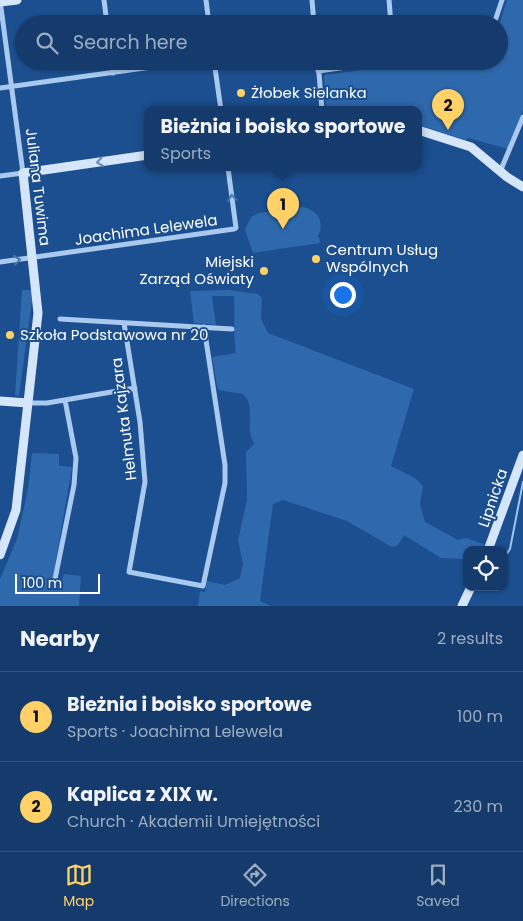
<!DOCTYPE html>
<meta charset="utf-8">
<style>
:root{--surface:#143b6b;--page:#1d4271;--text:#f1f3f6;--muted:#9dadc1;--line:#33557e;--accent:#ffd166}
body{margin:0;font-family:Poppins,sans-serif;background:var(--page);color:var(--text)}
.controls{position:absolute;right:15px;bottom:15px;display:grid;overflow:hidden;border-radius:10px;box-shadow:0 1px 4px #0004}
.controls button{width:45px;height:45px;display:grid;place-items:center;padding:0;border:0;border-bottom:1px solid var(--line);background:var(--surface);color:var(--text);font:25px sans-serif}
.scale{position:absolute;left:15px;bottom:12px;width:85px;box-sizing:border-box;padding-left:5px;border:2px solid #fff;border-top:0;font-size:14px;line-height:18px;white-space:nowrap;color:#fff;-webkit-text-stroke:4px #1b4f8f;paint-order:stroke}
.you{position:absolute;left:342px;top:294px;width:18px;height:18px;margin:-12px;border:4px solid #fff;border-radius:50%;background:#1a73e8;box-shadow:0 0 0 8px #1a73e833}
.badge{display:grid;place-items:center;width:32px;height:32px;border-radius:50%;background:var(--accent);color:#111;font-size:16px;font-weight:700}
.pin{position:absolute;translate:-50% -41px;filter:drop-shadow(0 1px 2px #0008)}
.pin::after{content:'';position:absolute;top:26px;width:18px;height:15px;background:inherit;clip-path:polygon(0 0,100% 0,50% 100%)}
.popup{position:absolute;left:144px;top:106px;width:278px;height:65px;box-sizing:border-box;display:grid;place-content:center;border-radius:10px;background:var(--surface);filter:drop-shadow(0 1px 4px #0005);font-size:16px;white-space:nowrap;color:var(--muted)}
.popup b{font-size:19px;color:var(--text)}
.popup::after{content:'';position:absolute;left:50%;top:100%;margin-left:-10px;border:10px solid transparent;border-top-color:var(--surface)}
.list{margin:0;padding:0;list-style:none}
h2{display:flex;justify-content:space-between;align-items:center;height:65px;margin:0;padding:0 20px;font-size:21px}
h2 small{font-size:16px;font-weight:400;color:var(--muted)}
.list li{display:grid;grid-template-columns:32px 1fr auto;gap:15px;align-items:center;box-sizing:border-box;height:90px;padding:0 20px;border-top:1px solid var(--line)}
.list b{display:block;font-size:19px;white-space:nowrap}
.list p{margin:0;font-size:16px;white-space:nowrap;color:var(--muted)}
.list em{font-size:16px;font-style:normal;color:var(--muted)}
.icon{flex:none;width:28px;height:28px;fill:none;stroke:currentColor;stroke-width:2;stroke-linecap:round;stroke-linejoin:round}
.map{position:relative;flex:none;width:523px;height:606px;overflow:hidden}
.search{position:absolute;background:var(--surface);box-shadow:0 1px 4px #0004;left:15px;right:15px;top:15px;height:55px;display:flex;align-items:center;gap:12px;box-sizing:border-box;padding:0 18px;border-radius:28px;color:var(--muted);font-size:19px}
.sheet{height:245px;background:var(--surface)}
nav{display:flex;justify-content:space-around;align-items:center;box-sizing:border-box;height:70px;border-top:1px solid var(--line);background:var(--surface);font-size:14px;color:var(--muted)}
nav a{display:grid;justify-items:center;gap:2px}
nav .on{color:var(--accent)}
.map>svg:first-child{display:block}
.green{fill:#2e69ad}
.lines{fill:none;stroke-linecap:round;stroke-linejoin:round}
.stream{stroke:#9cc4f0;stroke-width:2}
.street{stroke:#a9c9ee;stroke-width:5}
.secondary{stroke:#d6e6fa;stroke-width:9}
.oneway{stroke:#668bba}
.oneway2{stroke:#4674ac}
.poi-dot{fill:#ffd166;stroke:#1b4f8f;stroke-width:2}
.labels{text-anchor:middle;stroke-width:4;stroke-linejoin:round;paint-order:stroke}
.poi-label{font-size:15px;fill:#fff;stroke:#1b4f8f;text-anchor:start}
.street-label{font-size:15px;fill:#fff;stroke:#1b4f8f}
</style>
<div class="map">
<svg width="523" height="606" viewBox="0 0 523 606">
<rect width="100%" height="100%" fill="#1b4f8f"/>
<path class="green" d="M507 0H523V110L508 149 468 138 466 140 418 125V110H326L324 75 428 61H499V25Z
M302 207C318 209 326 223 317 237H319L320 243 253 253 245 230 251 217 259 213Z
M22 290H31L32 300 19 396 15 395Z
M229 290 258 294 262 298 261 319 268 333 414 389 391 466 415 478 423 486 420 504 425 522 458 540 466 538 484 544 482 550H467V559L441 558 404 535 398 545 392 547 347 521 283 500 273 504 260 601 271 606H198L200 591 205 592 207 581 225 585 240 578 243 563 238 540 247 500 246 452 254 444C244 426 257 408 243 394L218 390 212 357 236 353C233 334 235 316 234 296H212L216 325 194 323 190 291Z
M32 453 59 454V466L72 467 52 583 60 585 64 574 81 576 79 606H0V579L17 539 28 489Z"/>
<g class="lines">
<path class="stream" d="M504 558 510 549 523 482"/>
<path class="street" d="M104 0 107 24
M206 0 209 24
M312 0 314 24
M389 0 391 24
M494 24 502 0
M112 61 113 73
M214 61 221 110
M318 61 322 110
M318 71 390 61
M0 88 195 61
M500 172 523 117
M0 176 23 173 0 0
M0 262 234 229 236 228 228 168
M60 319 232 329
M124 323 140 422 145 482 129 572 203 586 225 483V465L204 327
M28 403H47L135 388
M55 579 74 485 76 458 65 400"/>
<path class="secondary" d="M0 2 17 0
M418 130 471 147 507 177 523 187
M0 401 28 403
M488 550 523 455
M0 555 16 510 38 313 23 173 148 155
M462 606 471 587"/>
</g>
<defs><path id="oneway-chevron" d="M-2-3.5L2.5 0L-2 3.5" fill="none" stroke-width="1.6" stroke-linecap="round" stroke-linejoin="round" transform="scale(1.25)"/></defs>
<use class="oneway" href="#oneway-chevron" transform="translate(100 162) rotate(172)"/>
<g class="oneway2">
<use href="#oneway-chevron" transform="translate(232 198) rotate(-97)"/>
<use href="#oneway-chevron" transform="translate(17 260) rotate(-7)"/>
</g>
<g class="poi-dot">
<circle cx="241" cy="93" r="5"/>
<circle cx="316" cy="259" r="5"/>
<circle cx="264" cy="271" r="5"/>
<circle cx="10" cy="335" r="5"/>
</g>
<g class="labels">
<g class="poi-label">
<text x="251" y="98">Żłobek Sielanka</text>
<text x="326" y="255">Centrum Usług<tspan x="326" dy="17">Wspólnych</tspan></text>
<text x="254" y="267" text-anchor="end">Miejski<tspan x="254" dy="17">Zarząd Oświaty</tspan></text>
<text x="20" y="340">Szkoła Podstawowa nr 20</text>
</g>
<g class="street-label">
<text transform="translate(38 187) rotate(83)" y="5">Juliana Tuwima</text>
<text transform="translate(146 230) rotate(-8)" y="5">Joachima Lelewela</text>
<text transform="translate(124 419) rotate(-97)" y="5">Helmuta Kajzara</text>
<text transform="translate(493 498) rotate(-71)" y="5">Lipnicka</text>
</g>
</g>
</svg>
<div class="controls">
<button><svg class="icon" aria-label="locate" viewBox="0 0 24 24"><circle cx="12" cy="12" r="6"/><path d="M12 2v4M12 18v4M2 12h4M18 12h4"/></svg></button>
</div>
<div class="scale">100 m</div>
<div class="you"></div>
<div class="pin badge" style="left:283px;top:229px">1</div>
<div class="popup"><b>Bieżnia i boisko sportowe</b>Sports</div>
<div class="pin badge" style="left:448px;top:130px">2</div>
<div class="search"><svg class="icon" aria-label="search" viewBox="0 0 24 24"><circle cx="10" cy="10" r="6"/><path d="M15 15l6 6"/></svg>Search here</div>
</div>
<section class="sheet">
<h2>Nearby<small>2 results</small></h2>
<ul class="list">
<li><span class="badge">1</span><div><b>Bieżnia i boisko sportowe</b><p>Sports · Joachima Lelewela</p></div><em>100 m</em></li>
<li><span class="badge">2</span><div><b>Kaplica z XIX w.</b><p>Church · Akademii Umiejętności</p></div><em>230 m</em></li>
</ul>
</section>
<nav>
<a class="on"><svg class="icon" aria-label="map" viewBox="0 0 24 24"><path d="M3 6l6-2 6 2 6-2v14l-6 2-6-2-6 2zM9 4v14M15 6v14"/></svg>Map</a>
<a><svg class="icon" aria-label="directions" viewBox="0 0 24 24"><path d="M12 3l9 9-9 9-9-9zM9 14v-3h6M13 9l2 2-2 2"/></svg>Directions</a>
<a><svg class="icon" aria-label="saved" viewBox="0 0 24 24"><path d="M7 4h10v16l-5-4-5 4z"/></svg>Saved</a>
</nav>
